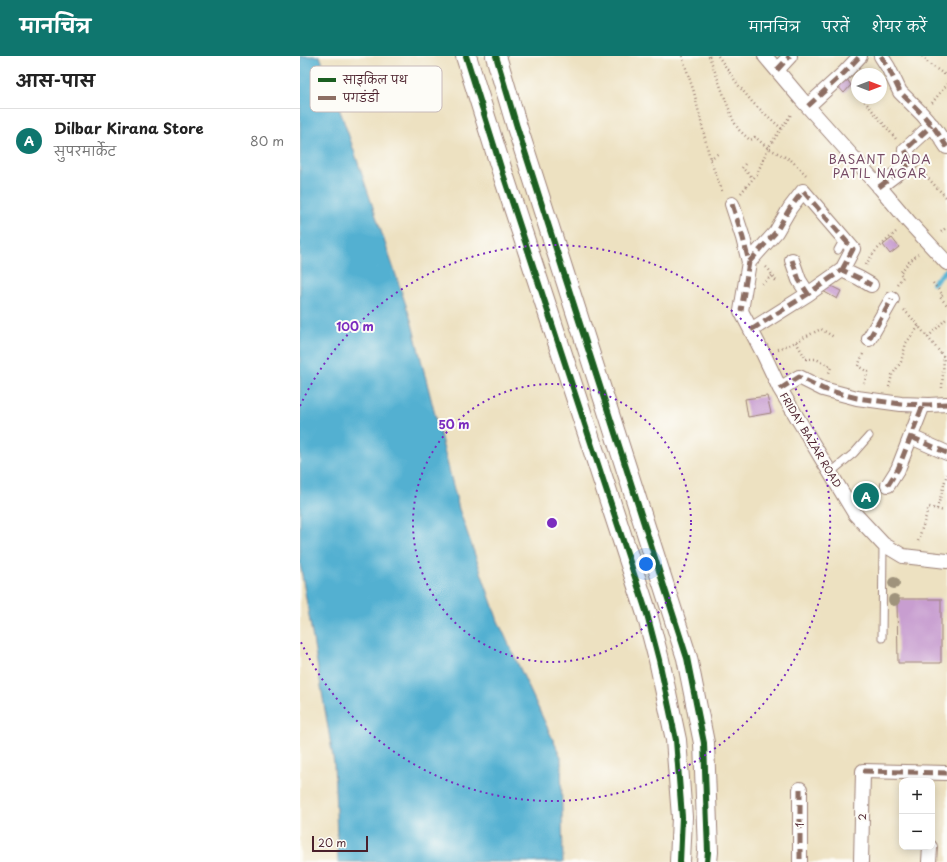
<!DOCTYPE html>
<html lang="hi">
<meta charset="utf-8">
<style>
:root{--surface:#fff;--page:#f6f6f6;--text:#222;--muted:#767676;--line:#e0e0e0;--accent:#0f766e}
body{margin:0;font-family:"Playpen Sans","Playpen Sans Deva",sans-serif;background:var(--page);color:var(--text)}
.controls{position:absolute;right:12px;bottom:12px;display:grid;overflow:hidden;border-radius:8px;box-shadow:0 2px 10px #0003}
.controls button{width:36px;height:36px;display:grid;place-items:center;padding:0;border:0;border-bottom:1px solid var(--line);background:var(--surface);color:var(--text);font:20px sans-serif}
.compass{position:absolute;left:551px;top:12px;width:36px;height:36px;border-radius:50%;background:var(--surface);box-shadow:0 2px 10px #0003;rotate:90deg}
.scale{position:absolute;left:12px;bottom:10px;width:56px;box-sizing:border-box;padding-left:4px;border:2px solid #4a1f2b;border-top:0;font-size:11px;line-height:14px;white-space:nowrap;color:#4a1f2b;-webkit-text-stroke:3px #fdfcf7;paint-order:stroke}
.you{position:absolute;left:346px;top:508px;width:14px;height:14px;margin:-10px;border:3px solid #fff;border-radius:50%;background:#1a73e8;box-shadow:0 0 0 6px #1a73e833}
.badge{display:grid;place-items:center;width:26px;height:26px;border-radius:50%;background:var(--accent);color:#fff;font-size:13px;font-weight:700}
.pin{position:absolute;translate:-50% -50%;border:2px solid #fff;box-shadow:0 1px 4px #0006}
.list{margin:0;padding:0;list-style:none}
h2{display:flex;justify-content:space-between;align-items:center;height:52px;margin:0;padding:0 16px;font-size:17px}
h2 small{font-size:13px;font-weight:400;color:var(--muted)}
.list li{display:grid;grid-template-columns:26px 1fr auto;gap:12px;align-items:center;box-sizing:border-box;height:64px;padding:0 16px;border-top:1px solid var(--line)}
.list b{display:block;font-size:15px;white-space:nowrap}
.list p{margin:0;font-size:13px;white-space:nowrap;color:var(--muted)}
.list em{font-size:13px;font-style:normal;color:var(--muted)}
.map{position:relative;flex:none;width:647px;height:806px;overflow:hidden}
header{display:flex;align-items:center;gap:24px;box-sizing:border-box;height:56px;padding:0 20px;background:var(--accent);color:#fff}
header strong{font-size:19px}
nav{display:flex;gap:22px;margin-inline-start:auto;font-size:14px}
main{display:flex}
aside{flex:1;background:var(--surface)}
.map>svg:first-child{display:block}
.water{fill:#53b0d1;stroke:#4e687e}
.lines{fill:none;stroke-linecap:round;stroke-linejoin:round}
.stream{stroke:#53b0d1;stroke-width:5.5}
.building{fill:#c89ed0}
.service-casing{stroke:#9c8076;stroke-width:9}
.minor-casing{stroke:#9c8076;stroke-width:16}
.secondary-casing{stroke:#9c8076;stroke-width:22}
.path{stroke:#9c8076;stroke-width:2.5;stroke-dasharray:1 3;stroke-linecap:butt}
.service{stroke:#fff;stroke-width:7}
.minor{stroke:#fff;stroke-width:14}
.secondary{stroke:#fff;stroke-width:20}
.quiet{stroke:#8d6e63;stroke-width:5;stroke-dasharray:10 5;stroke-linecap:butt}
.cycleway-casing{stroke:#fdfcf7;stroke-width:8}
.cycleway{stroke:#1b5e20;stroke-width:6}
.tree{fill:#9f937c}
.ring{fill:none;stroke:#7b2cbf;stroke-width:2;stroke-dasharray:2 4}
.labels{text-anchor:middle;stroke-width:4;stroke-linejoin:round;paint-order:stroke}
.street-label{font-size:10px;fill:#4a1f2b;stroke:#fdfcf7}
.quarter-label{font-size:12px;letter-spacing:1px;fill:#764b65;stroke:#fdfcf7}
.key{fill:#fdfcf7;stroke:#c7baba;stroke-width:1}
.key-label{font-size:11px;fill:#4a1f2b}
.centre{fill:#7b2cbf;stroke:#fdfcf7;stroke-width:2}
.ring-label{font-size:12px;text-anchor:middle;font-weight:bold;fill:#7b2cbf;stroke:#fdfcf7;stroke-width:4;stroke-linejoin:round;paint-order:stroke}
</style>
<header>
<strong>मानचित्र</strong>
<nav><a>मानचित्र</a><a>परतें</a><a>शेयर करें</a></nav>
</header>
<main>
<aside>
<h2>आस-पास<small></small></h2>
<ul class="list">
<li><span class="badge">A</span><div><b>Dilbar Kirana Store</b><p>सुपरमार्केट</p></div><em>80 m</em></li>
</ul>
</aside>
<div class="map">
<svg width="647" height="806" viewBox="0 0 647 806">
<rect width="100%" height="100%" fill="#fdfcf7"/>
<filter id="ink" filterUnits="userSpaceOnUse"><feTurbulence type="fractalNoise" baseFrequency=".025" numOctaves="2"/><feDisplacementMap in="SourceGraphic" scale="8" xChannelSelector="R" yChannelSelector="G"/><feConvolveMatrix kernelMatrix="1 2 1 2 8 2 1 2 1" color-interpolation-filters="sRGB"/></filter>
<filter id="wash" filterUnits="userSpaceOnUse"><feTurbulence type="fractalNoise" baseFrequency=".012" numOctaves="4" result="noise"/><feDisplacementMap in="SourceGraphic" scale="16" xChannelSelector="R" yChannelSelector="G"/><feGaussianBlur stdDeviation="0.9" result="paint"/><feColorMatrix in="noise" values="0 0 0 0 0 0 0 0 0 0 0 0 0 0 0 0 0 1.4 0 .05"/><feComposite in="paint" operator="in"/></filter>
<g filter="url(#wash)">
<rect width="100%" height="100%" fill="#ede1c1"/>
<path class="water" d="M0 0H20L48 77 111 264 159 453 198 565 261 701 263 806H38L34 707 0 507Z"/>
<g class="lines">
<path class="stream" d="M633 227 647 214"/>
</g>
<g id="blocks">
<path class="building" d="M544 19 551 29 544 37 535 27Z
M592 182 599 191 590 198 583 189Z
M529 229 541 235 537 243 521 234Z
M467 340 471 357 448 361 445 343Z
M597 543H641V607H598Z"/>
</g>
</g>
<g filter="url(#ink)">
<use href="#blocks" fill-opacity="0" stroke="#9c8076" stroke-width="1"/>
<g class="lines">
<g class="service-casing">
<path id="service" d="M538 194 544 183
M530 417 554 397 569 380
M582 582 583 488"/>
</g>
<g class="minor-casing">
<path id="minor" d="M465 0 502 44 577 128 609 166 647 207
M581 0 588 11 600 36 622 58 635 73 647 91
M477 14 490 0
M508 50 544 17 560 0
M579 131 612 106 605 94 632 69
M432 148 443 182 449 206 441 255 464 299 480 333 555 458 583 488 603 500 647 505
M492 204 499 224 508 238
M449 206 476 176 490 152 503 135 553 193 542 214
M451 274 508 238 542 214 559 222 571 229
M569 283 592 243
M480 333 499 321 523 333 557 342 601 348 629 349 647 348
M611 381 647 397
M588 429 598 413 623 349
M500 733V806
M561 806 563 715 647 717
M629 806 630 791"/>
</g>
<g class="secondary-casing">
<path id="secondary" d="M166 0 202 115 347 558 359 604 376 684 382 761 380 806
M196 0 217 71 387 602 404 687 408 796 407 806"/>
</g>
<path class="path" d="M382 0 394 36 410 103 422 135
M409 0 434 66 439 74 450 84 453 83 455 81 468 92 491 104 506 119
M418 0 439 30 453 47 482 73
M622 0 629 8 647 20
M562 42 596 83
M632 47 647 28
M410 103 419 97
M445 108 442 112 453 122
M623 117 647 142
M441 137 457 118 468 92 492 57
M641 176 647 171
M566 209C573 195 585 186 596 176
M466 211 469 214 476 225
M633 227 643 239 640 241 647 249
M462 228 473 219
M597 228 603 221 600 217 609 206 618 198
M604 254 611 261 644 301 642 332
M628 281 647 262
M496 286 506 303
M478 293 496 286 501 283 521 273 534 281
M563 298 558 310 568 316 564 327
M506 303H516L531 311 529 317
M589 331 592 319 601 306 606 287 619 270
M561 437 571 429
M569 449 578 440
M637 453 647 418
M618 485 629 451 644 455"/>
<use href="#service" class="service"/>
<use href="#minor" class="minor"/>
<use href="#secondary" class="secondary"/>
<path class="quiet" d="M581 0 588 11 600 36 622 58 635 73 647 91
M477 14 490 0
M508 50 544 17 560 0
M579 131 612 106 605 94 632 69
M432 148 443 182 449 206 441 255
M492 204 499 224 508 238
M449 206 476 176 490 152 503 135 553 193 542 214
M451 274 508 238 542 214 559 222 571 229
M569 283 592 243
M480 333 499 321 523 333 557 342 601 348 629 349 647 348
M611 381 647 397
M588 429 598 413 623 349
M563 715 647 717
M500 733V806"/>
<g class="cycleway-casing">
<path id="cycleway" d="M166 0 202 115 347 558 359 604 376 684 382 761 380 806
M196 0 217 71 387 602 404 687 408 796 407 806"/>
</g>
<use href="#cycleway" class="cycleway"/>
</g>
<g class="tree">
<circle cx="594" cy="527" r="6"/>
<circle cx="594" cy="544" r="6"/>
</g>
</g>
<g class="ring">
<circle cx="252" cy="467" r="139"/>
<path d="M0 350A278 278 0 1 1 0 584"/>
</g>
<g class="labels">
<g class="street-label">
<text transform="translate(511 384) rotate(59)" y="4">FRIDAY BAZAR ROAD</text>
<text transform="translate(562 761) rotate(-89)" y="4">2</text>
<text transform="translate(500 769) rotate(-90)" y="4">1</text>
</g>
<g class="quarter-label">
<text x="580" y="108">BASANT DADA<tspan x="580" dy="14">PATIL NAGAR</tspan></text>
</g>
</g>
<rect x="10" y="10" width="132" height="46" rx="6" class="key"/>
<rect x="18" y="22" width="18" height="4" fill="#1b5e20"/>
<rect x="18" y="40" width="18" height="4" fill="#8d6e63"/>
<g class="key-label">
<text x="43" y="28">साइकिल पथ</text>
<text x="43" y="46">पगडंडी</text>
</g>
<circle cx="252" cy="467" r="6" class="centre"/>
<g class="ring-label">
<text x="55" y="275">100 m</text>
<text x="154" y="373">50 m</text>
</g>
</svg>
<div class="controls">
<button>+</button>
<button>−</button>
</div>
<svg class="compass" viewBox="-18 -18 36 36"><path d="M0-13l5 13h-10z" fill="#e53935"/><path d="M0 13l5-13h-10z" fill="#767676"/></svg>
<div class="scale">20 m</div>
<div class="you"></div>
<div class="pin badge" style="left:566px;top:440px">A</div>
</div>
</main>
